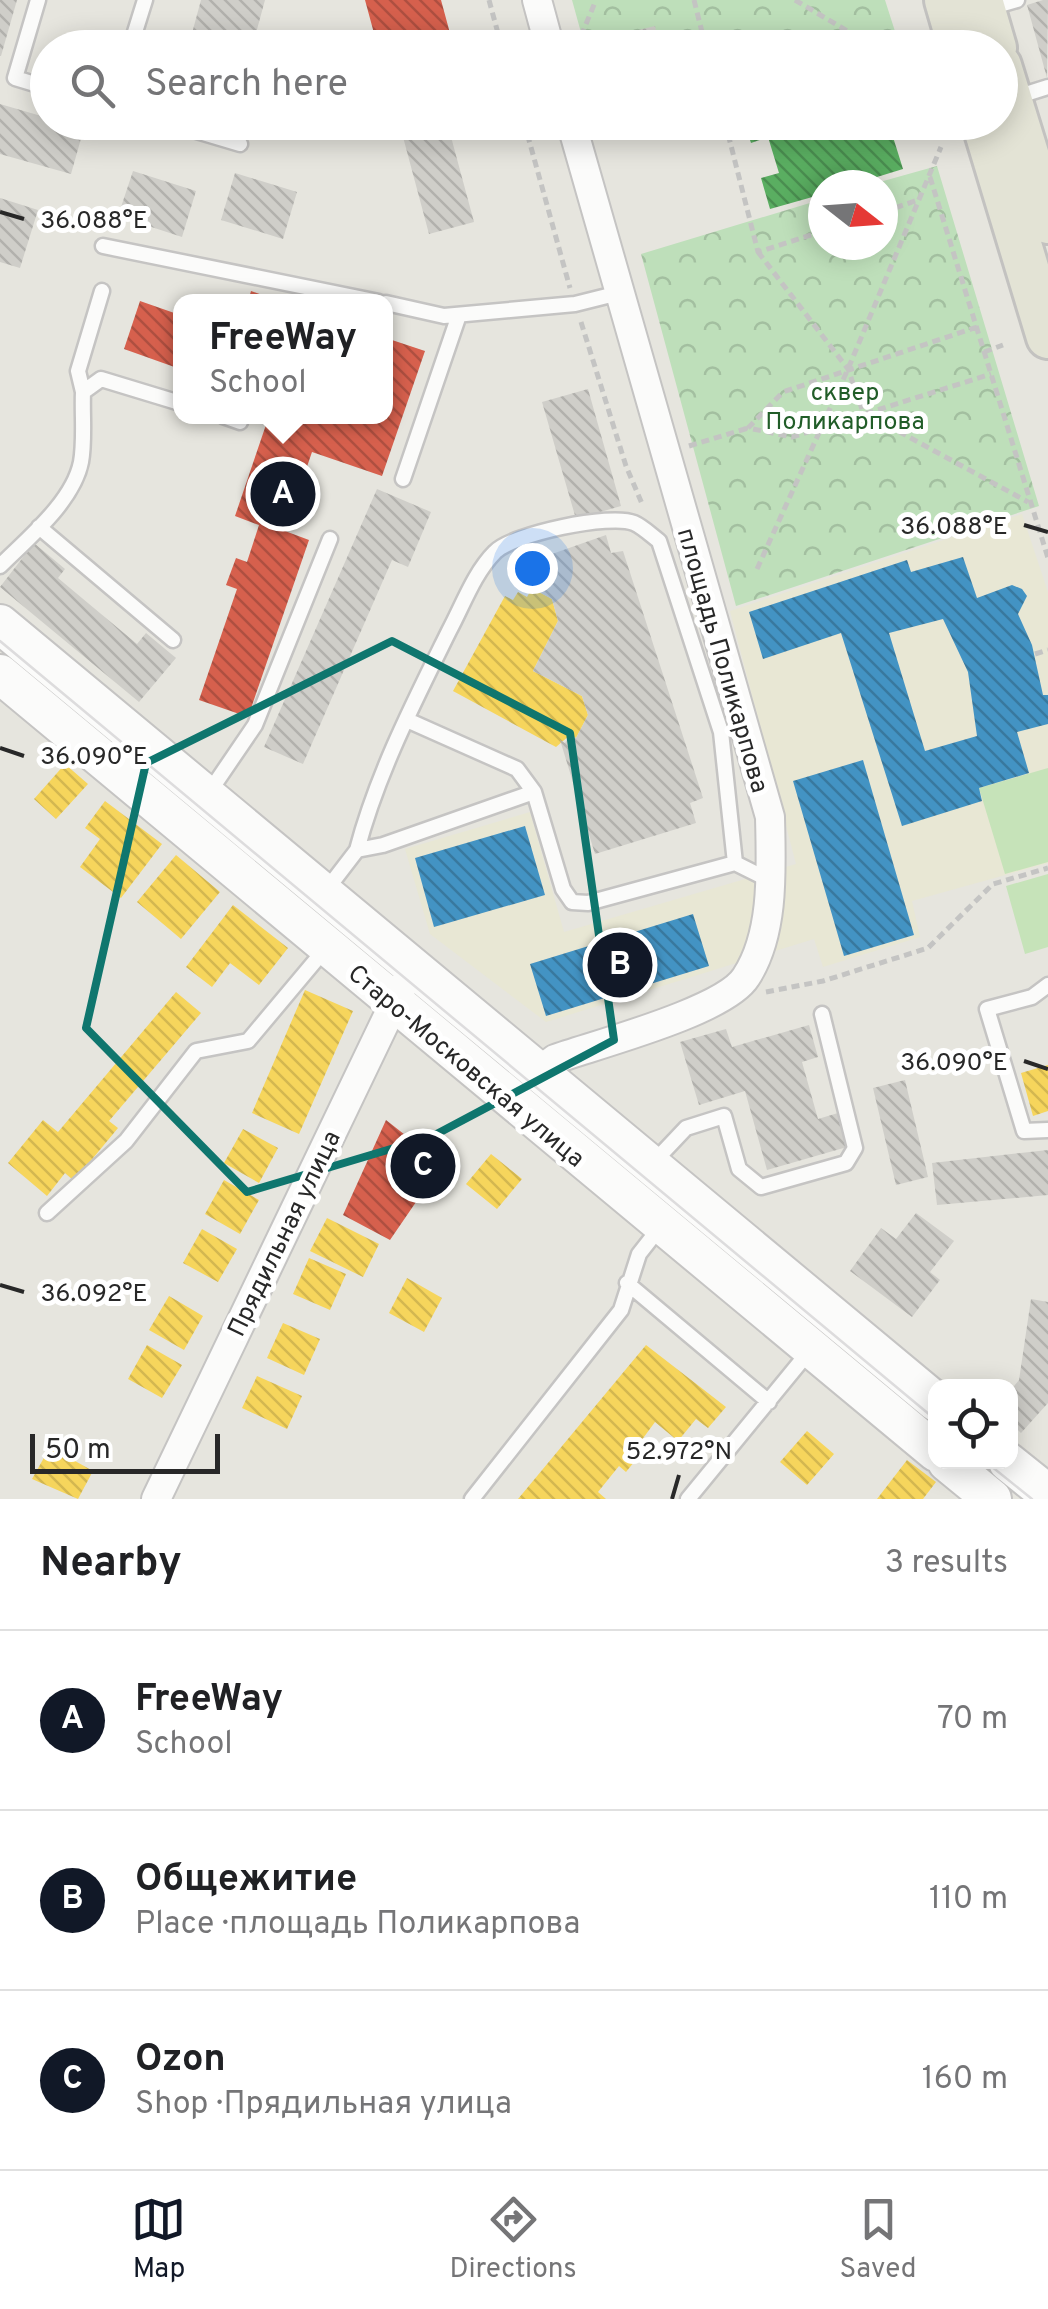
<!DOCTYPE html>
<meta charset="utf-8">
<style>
:root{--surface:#fff;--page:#f6f6f6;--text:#202124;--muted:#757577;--line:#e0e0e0;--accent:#111827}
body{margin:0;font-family:Overpass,sans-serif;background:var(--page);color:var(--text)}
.controls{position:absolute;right:30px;bottom:30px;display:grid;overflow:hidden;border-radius:20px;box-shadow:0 5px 25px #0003}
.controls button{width:90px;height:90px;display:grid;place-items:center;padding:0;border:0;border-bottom:2px solid var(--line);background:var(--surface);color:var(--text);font:50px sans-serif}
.compass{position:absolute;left:808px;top:170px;width:90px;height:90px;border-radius:50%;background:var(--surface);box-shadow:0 5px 25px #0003;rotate:107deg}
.scale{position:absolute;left:30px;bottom:25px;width:190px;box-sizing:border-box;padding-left:10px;border:5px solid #282828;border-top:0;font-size:28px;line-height:35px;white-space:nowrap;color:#282828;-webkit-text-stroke:8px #fff;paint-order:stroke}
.you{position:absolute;left:532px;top:568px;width:35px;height:35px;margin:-25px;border:8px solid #fff;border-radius:50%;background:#1a73e8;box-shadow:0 0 0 15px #1a73e833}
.badge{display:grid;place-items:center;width:65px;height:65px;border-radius:50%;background:var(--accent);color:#fff;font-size:32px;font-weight:700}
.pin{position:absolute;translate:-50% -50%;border:5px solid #fff;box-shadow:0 2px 10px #0006}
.popup{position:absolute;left:173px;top:294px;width:220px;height:130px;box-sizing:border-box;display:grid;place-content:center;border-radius:20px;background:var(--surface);filter:drop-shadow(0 2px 8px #0005);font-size:32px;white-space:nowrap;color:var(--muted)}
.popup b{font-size:38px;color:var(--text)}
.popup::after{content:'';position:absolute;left:50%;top:100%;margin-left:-20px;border:20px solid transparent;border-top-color:var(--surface)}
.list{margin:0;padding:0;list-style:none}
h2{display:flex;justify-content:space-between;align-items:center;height:130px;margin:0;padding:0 40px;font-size:42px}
h2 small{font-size:32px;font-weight:400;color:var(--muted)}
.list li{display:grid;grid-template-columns:65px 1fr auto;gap:30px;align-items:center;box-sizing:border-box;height:180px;padding:0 40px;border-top:2px solid var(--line)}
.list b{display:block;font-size:38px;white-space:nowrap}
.list p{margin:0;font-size:32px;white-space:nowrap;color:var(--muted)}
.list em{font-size:32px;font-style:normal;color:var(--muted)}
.icon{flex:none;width:55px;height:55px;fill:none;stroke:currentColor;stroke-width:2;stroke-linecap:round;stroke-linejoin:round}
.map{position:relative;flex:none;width:1048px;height:1499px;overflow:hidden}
.search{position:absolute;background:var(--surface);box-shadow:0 5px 25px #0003;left:30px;right:30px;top:30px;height:110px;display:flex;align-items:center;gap:25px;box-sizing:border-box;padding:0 35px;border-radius:55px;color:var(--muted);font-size:38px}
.sheet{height:670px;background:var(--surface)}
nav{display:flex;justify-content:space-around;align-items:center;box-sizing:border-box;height:140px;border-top:2px solid var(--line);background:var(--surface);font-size:28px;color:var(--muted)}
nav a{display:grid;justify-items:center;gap:5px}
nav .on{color:var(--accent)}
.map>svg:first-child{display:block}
.education{fill:#e8e7d4}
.park{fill:url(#park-crowns)}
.pitch{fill:#c6e3b9}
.homes{fill:url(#homes-back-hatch)}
.shops{fill:url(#shops-back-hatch)}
.schools{fill:url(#schools-back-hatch);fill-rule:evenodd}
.public{fill:url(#public-back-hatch)}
.building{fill:url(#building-back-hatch)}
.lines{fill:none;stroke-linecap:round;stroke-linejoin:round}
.lane-casing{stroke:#c5c4c3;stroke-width:19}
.street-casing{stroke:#c5c4c3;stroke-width:32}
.secondary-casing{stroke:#c5c4c3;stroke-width:42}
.primary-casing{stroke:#c3c2c0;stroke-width:48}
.path{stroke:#c4c4c3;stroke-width:5;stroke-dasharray:8 5;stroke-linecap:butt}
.lane{stroke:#fbfbfa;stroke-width:14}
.street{stroke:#fbfbfa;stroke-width:28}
.secondary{stroke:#fbfbfa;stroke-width:38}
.primary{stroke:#e3e3d5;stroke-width:42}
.tram{stroke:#dddcdd;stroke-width:2.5}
.marked{fill:none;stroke:#0f766e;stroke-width:8;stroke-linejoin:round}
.ticks{fill:none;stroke:#282828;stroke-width:4}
.labels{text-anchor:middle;stroke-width:10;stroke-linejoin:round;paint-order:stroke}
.park-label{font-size:25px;fill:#215d28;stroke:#fff}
.street-label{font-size:25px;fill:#282828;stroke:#fff}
.ticks-label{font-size:25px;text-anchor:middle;fill:#282828;stroke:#fff;stroke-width:10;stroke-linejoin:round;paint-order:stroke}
</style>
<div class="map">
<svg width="1048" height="1499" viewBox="0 0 1048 1499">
<defs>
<pattern id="park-crowns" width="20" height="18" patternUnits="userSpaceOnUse" patternTransform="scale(2.5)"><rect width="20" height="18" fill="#bedfba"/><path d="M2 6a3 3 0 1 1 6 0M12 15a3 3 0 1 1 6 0" fill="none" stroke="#a3bfa0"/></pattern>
<pattern id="homes-back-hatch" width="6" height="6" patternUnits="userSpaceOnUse" patternTransform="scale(2.5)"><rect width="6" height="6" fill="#f6d55c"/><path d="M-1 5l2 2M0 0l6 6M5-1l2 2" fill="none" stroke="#d3b750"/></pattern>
<pattern id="shops-back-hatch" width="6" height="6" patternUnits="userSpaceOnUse" patternTransform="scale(2.5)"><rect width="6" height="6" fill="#d6604d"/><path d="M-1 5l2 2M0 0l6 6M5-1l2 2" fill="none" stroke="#ae4f40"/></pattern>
<pattern id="schools-back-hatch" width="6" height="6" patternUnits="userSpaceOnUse" patternTransform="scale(2.5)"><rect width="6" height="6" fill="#4393c3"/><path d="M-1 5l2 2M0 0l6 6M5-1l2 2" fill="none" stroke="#38789e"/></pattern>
<pattern id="public-back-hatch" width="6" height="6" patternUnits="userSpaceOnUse" patternTransform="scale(2.5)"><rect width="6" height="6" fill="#5aae61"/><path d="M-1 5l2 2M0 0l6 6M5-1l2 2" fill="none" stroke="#4a8e50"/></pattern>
<pattern id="building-back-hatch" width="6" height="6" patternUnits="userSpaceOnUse" patternTransform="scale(2.5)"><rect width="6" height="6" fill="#cfcec9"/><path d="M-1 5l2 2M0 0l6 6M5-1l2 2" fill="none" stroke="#b2b1ad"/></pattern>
</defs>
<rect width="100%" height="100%" fill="#e6e5de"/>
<path class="education" d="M1022 514 1048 592V863L912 901 920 937 823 967 814 939 546 1022 430 934 405 849 530 812 564 932 796 864 730 611Z"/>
<path class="park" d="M572 0H885L900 47H585Z
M937 166 1039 506 736 606 641 254 823 199V245H883V185H869Z"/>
<path class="pitch" d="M1048 768V862L1005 874 979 788Z
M1048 874V947L1025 954 1006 886Z"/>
<path class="homes" d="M532 588 552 599 558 621 533 671 582 696 588 715 576 738 570 735 556 747 453 691 505 596 513 600 518 592 527 597Z
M65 764 88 784 56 819 34 799Z
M105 801 162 844 121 898 80 867 100 839 85 828Z
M176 855 220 892 181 939 137 902Z
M233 905 288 948 259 985 230 963 212 987 186 967Z
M305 990 353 1011 299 1134 252 1113Z
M176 992 201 1013 109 1121 118 1128 74 1181 65 1173 47 1196 8 1163 43 1120 58 1132Z
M1048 1065V1111L1033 1116 1021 1073Z
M243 1129 278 1148 259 1183 224 1163Z
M491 1154 522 1179 497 1209 466 1184Z
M224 1180 259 1200 240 1234 205 1214Z
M327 1218 379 1244 363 1277 310 1251Z
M202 1229 237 1249 218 1282 183 1263Z
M309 1258 346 1274 330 1310 293 1294Z
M407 1278 442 1298 424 1332 389 1313Z
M169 1296 203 1316 184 1350 149 1330Z
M283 1323 320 1339 304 1375 267 1358Z
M147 1345 182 1365 162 1398 128 1379Z
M646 1345 726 1407 708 1428 696 1419 678 1441 655 1422 641 1441 647 1446 626 1472 619 1466 598 1492 606 1499H518Z
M257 1376 302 1396 287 1429 242 1408Z
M807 1431 834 1454 807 1485 780 1462Z
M50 1447 93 1471 78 1499 32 1479Z
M907 1460 936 1482 923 1499H877Z"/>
<path class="shops" d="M365 0H441L454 48H378Z
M251 291 279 301V302H248Z
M140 301 180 315V369L124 349Z
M386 338 425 351 382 476 312 452 285 531 309 540 248 717 199 700 237 589 226 585 236 558 247 562 259 525 235 516 269 416H386Z
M386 1120 442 1164 390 1240 343 1215Z"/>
<path class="schools" d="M963 557 977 598 1012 585 1022 589 1027 596 1018 614 1032 645 1043 695H1048V724L1017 732 1029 773 979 788 982 801 902 826 841 633 763 659 749 612 907 560 911 572ZM943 619 968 672 977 736 925 751 889 633Z
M863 760 914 935 844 956 793 781Z
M525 826 545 895 434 927 415 858Z
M693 914 709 966 546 1016 530 964Z"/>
<path class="public" d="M744 122H899L902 134 893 137 903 169 851 185H823V194L770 209 761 178 779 173 768 137 751 143Z"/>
<path class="building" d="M0 0H17L1 56H0Z
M201 0H265L252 48H188Z
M1043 0H1048L1047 78 1027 5Z
M655 26 660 48H621L618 35Z
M0 104 48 118V122L84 128 71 174 0 154Z
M399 122H447L474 222 429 234Z
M133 171 196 191 182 237 118 216Z
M235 173 297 192 283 239 221 220Z
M0 198 38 210 20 268 0 262Z
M588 389 621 506 576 519 542 402Z
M377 489 431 512 408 567 392 560 303 764 264 747Z
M606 535 611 553 623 551 703 798 690 803 696 823 595 854 560 740 565 743 570 735 576 738 588 715 582 696 533 671 558 621 552 599 537 591 545 570 556 566 552 554Z
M34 543 65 569 58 578 137 644 146 633 176 658 139 702 0 587Z
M809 1025 818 1057 802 1062 818 1119 838 1113 847 1147 767 1170 745 1091 699 1105 680 1042 726 1029 732 1047Z
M905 1080 928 1177 896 1185 873 1088Z
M1048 1150V1195L937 1205 932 1163Z
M916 1213 954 1241 930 1272 940 1280 912 1317 850 1271 881 1228 896 1239Z
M1031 1299 1048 1302V1403L1021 1433 1010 1422V1391L1019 1380Z"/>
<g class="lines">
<g class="lane-casing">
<path id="lane" d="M38 0 15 78 48 88
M989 8 1017 0
M130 48 145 0
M1016 97 1048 87
M166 122 240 144
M103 246 379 302
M386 303 444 316 575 304 619 293
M83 392 78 371 102 291
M223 416 240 422
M403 479 459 315
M39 527 173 640
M0 566C27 539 73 502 81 462 85 440 82 414 83 392L101 379 180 403
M407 720 517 769 534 792
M208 794 255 725 330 539
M357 850C377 774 414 702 449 631 463 605 474 573 495 552 512 534 611 513 634 523 643 527 651 535 659 541L721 732 735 863
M324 893 357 850 383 845 534 792 563 889 572 902 588 903 735 863 771 881
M1048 985 1032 997 987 1009 1024 1131 1048 1130
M651 1165 686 1128 724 1116 739 1169 761 1187 846 1163 855 1148 822 1014
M47 1213 126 1141 196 1051 248 1041 326 948
M627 1283 769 1402
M472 1499 621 1310 639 1254 661 1226
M688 1499 811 1349"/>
</g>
<g class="street-casing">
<path id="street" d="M537 0 550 48
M539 1071 555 1059C598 1044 725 1011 746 977 775 933 771 867 770 817L571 122
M156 1499 402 987"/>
</g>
<g class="secondary-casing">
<path id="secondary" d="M0 624 936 1402
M0 674 936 1452
M947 1462 992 1499
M1008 1462 1048 1494"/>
</g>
<g class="primary-casing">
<path id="primary" d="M946 0 960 48
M981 0 995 48
M1000 66 1048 222
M983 122 1048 337"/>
</g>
<path class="path" d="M489 0 502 48
M694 0 706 48
M795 0 876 48
M576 48 596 0
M524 122 570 288
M725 122 758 252 823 231
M930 177 1048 558
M883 212 918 200
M758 252 848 369 863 412 1028 502
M581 322 626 466 643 506
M977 327 783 392 748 428 792 437 991 374
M984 352 1003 345
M689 446 748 428
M757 569 848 369 941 147
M1035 654 1048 650
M766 992 823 981 928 948 993 884 1048 868"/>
<use href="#lane" class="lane"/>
<use href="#street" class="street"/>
<use href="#secondary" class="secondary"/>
<use href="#primary" class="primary"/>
<path class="tram" d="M0 641 936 1420
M986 1462 1032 1499"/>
</g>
<path class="marked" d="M392 641 570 733 614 1040 431 1137 247 1192 86 1028 146 763Z"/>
<path class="ticks" d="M0 212 24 219M1024 525 1048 532M0 748 24 756M1024 1061 1048 1069M0 1285 24 1292M672 1499 679 1475"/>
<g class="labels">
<g class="park-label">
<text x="845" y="400">сквер<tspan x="845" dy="29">Поликарпова</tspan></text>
</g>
<g class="street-label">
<text transform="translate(724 660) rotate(74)" y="9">площадь Поликарпова</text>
<text transform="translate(467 1065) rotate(40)" y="9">Старо-Московская улица</text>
<text transform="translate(283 1233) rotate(-64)" y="9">Прядильная улица</text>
</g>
</g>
<g class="ticks-label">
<text x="94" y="228">36.088°E</text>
<text x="954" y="534">36.088°E</text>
<text x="94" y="764">36.090°E</text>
<text x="954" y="1070">36.090°E</text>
<text x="94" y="1301">36.092°E</text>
<text x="679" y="1459">52.972°N</text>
</g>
</svg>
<div class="controls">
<button><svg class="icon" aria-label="locate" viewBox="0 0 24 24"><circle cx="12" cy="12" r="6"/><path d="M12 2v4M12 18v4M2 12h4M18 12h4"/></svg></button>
</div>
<svg class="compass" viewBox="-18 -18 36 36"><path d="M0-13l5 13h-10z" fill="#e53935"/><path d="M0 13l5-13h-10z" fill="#757577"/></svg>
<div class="scale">50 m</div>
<div class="you"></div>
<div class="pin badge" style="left:283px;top:494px">A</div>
<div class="popup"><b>FreeWay</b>School</div>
<div class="pin badge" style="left:620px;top:965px">B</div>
<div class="pin badge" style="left:423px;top:1166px">C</div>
<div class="search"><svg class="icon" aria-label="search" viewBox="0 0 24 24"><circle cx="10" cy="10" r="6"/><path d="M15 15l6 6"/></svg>Search here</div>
</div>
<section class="sheet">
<h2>Nearby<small>3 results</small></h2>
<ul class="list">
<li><span class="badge">A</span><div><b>FreeWay</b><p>School</p></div><em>70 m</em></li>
<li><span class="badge">B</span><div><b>Общежитие</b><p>Place · площадь Поликарпова</p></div><em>110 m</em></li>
<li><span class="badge">C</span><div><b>Ozon</b><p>Shop · Прядильная улица</p></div><em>160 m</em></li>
</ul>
</section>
<nav>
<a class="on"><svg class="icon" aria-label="map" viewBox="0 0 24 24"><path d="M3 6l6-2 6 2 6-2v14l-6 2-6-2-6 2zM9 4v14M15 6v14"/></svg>Map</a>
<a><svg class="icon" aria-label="directions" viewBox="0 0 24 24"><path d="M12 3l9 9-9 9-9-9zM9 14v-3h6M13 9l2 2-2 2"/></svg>Directions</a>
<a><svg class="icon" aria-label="saved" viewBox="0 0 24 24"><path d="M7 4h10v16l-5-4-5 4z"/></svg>Saved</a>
</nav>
